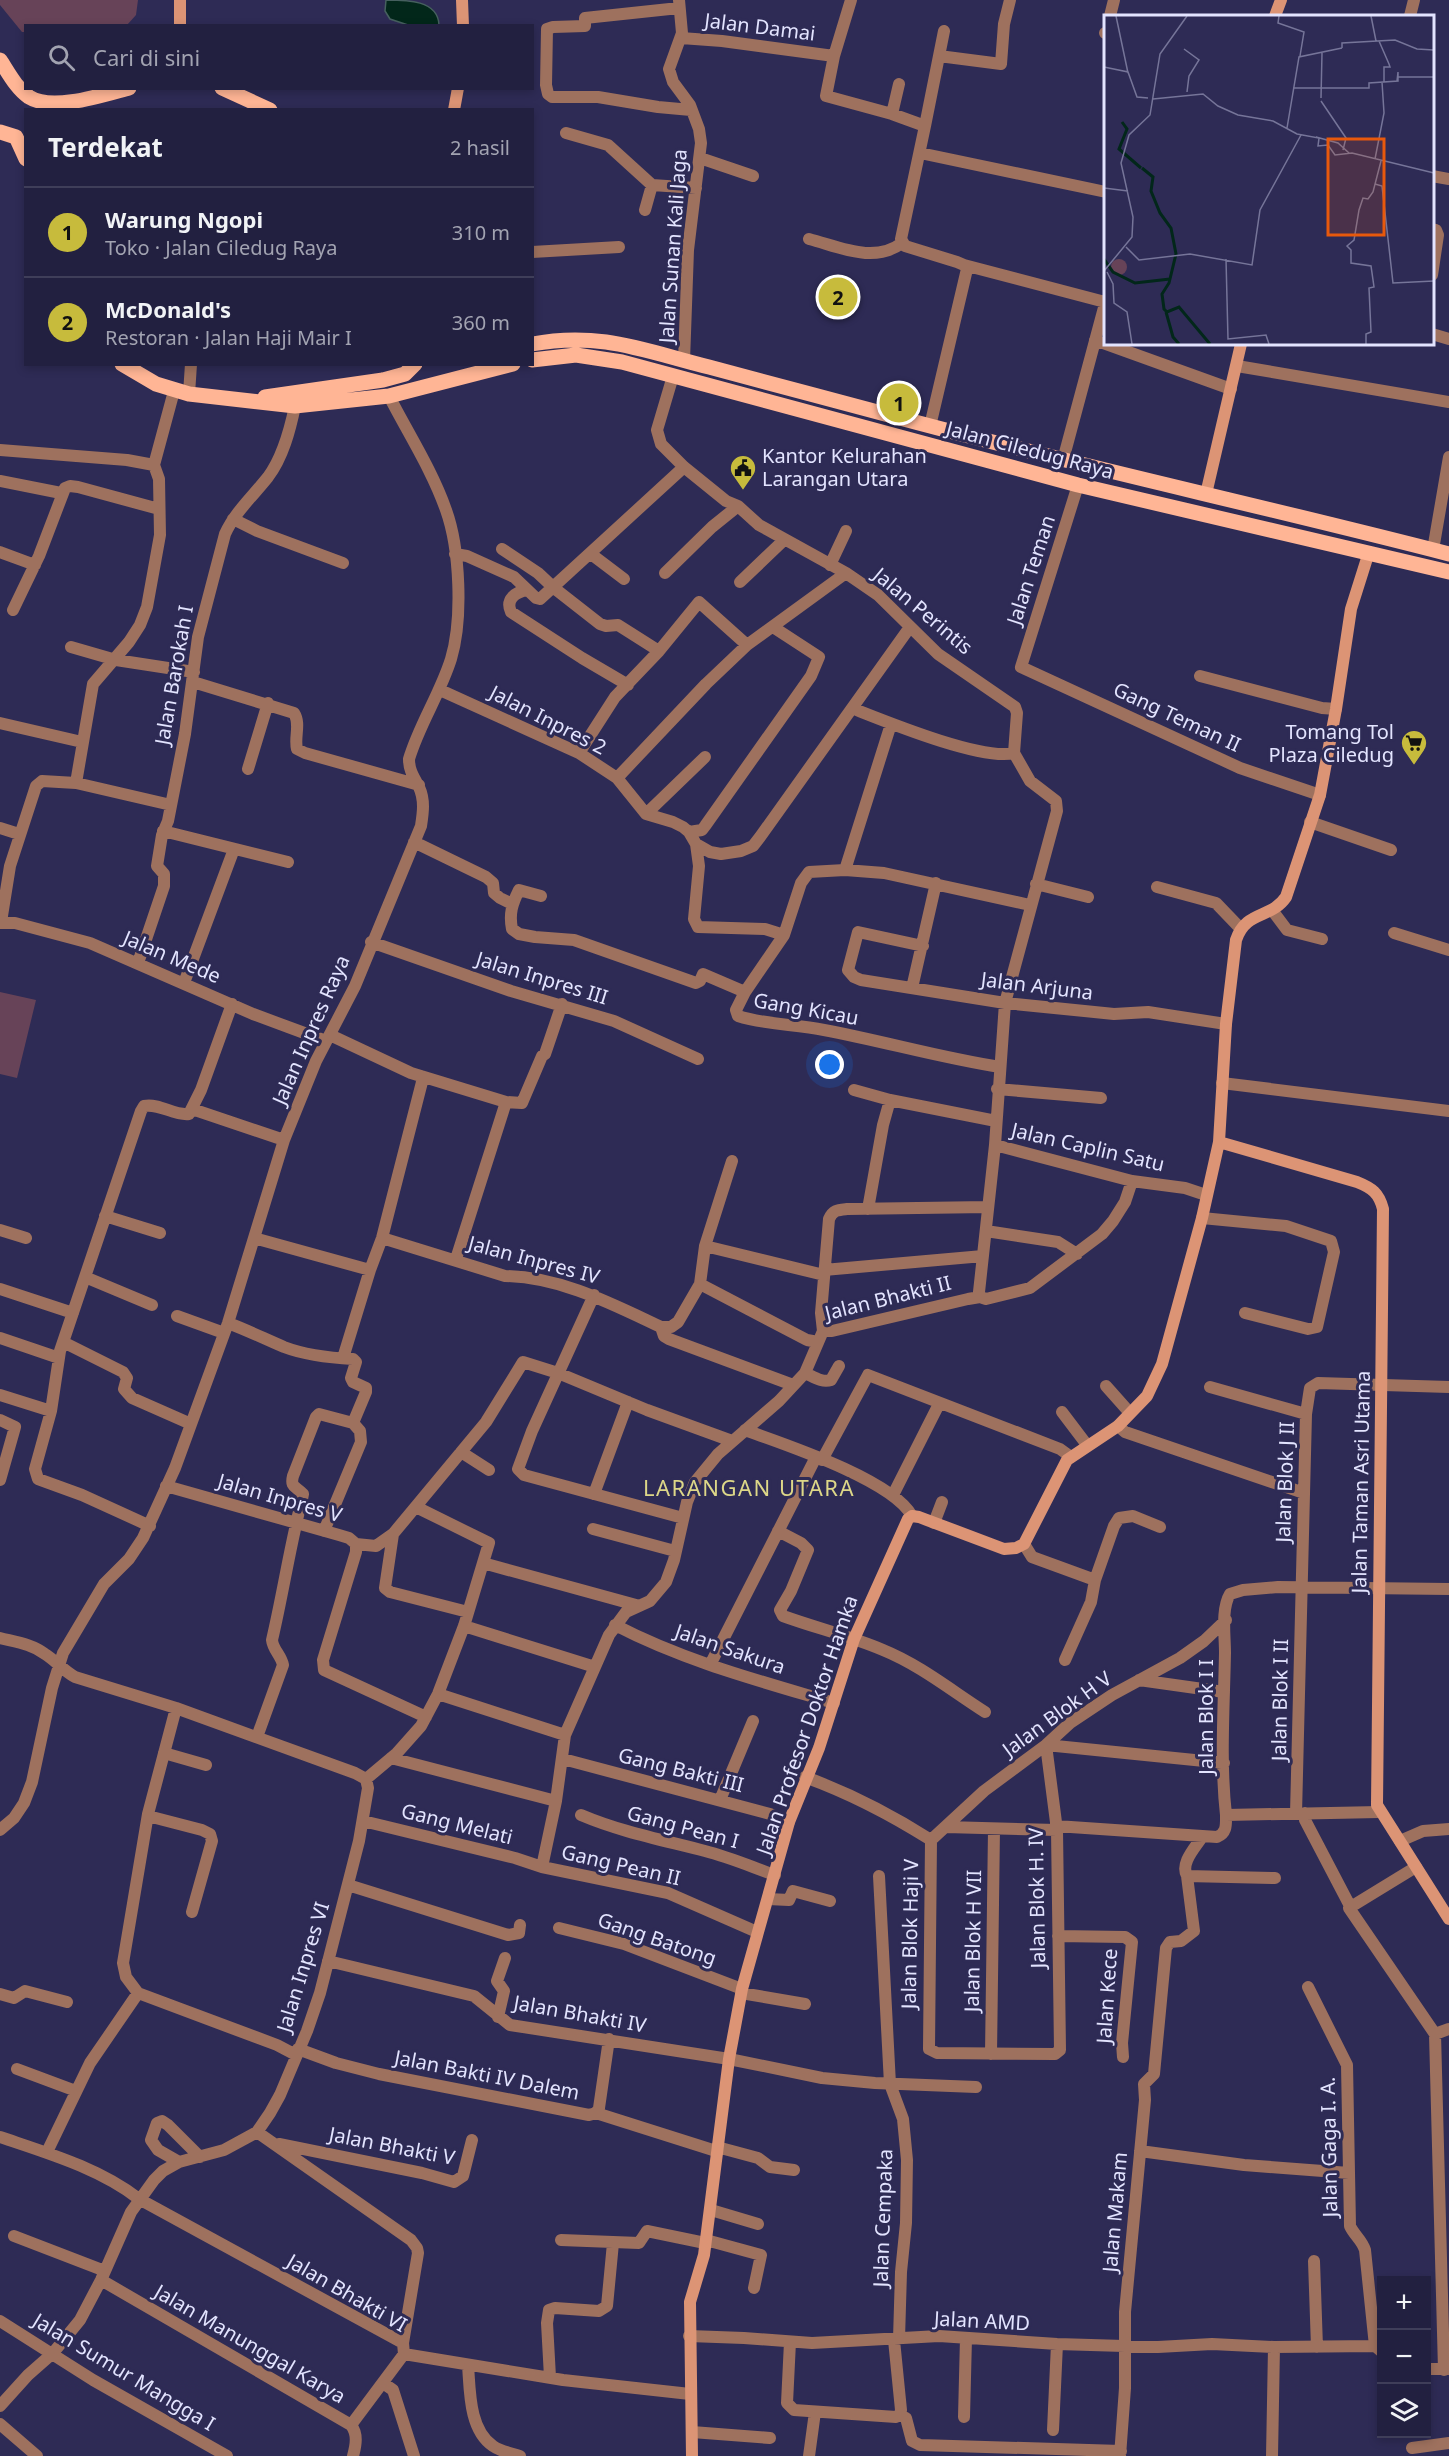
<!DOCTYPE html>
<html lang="id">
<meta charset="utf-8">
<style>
:root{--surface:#222040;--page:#2a2847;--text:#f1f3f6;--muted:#a2a3b1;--line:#3f3e59;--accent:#c7bb3c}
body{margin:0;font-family:"Noto Sans",sans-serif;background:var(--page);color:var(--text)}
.controls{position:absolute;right:18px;bottom:18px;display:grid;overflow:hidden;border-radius:0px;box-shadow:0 3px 9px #0003}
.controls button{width:54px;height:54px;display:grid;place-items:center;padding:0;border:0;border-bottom:2px solid var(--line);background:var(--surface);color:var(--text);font:30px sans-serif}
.you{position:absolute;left:830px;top:1065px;width:21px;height:21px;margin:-15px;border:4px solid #fff;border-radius:50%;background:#1a73e8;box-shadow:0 0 0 9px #1a73e833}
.badge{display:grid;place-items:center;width:39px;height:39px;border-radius:50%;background:var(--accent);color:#111;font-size:20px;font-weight:700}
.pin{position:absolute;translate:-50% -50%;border:3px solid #fff;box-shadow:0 2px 6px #0006}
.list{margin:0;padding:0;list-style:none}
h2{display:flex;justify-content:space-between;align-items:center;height:78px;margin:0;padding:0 24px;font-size:26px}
h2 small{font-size:20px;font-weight:400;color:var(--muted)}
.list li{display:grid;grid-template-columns:39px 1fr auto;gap:18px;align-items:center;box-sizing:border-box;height:90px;padding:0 24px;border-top:2px solid var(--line)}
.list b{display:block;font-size:22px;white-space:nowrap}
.list p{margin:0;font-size:20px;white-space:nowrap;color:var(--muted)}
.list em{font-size:20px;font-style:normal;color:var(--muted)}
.icon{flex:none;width:33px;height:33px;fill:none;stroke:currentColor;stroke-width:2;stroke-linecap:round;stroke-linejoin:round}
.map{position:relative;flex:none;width:1449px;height:2456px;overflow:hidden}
.search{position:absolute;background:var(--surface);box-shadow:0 3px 9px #0003;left:24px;top:24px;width:510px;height:66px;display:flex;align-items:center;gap:15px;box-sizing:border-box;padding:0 21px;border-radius:0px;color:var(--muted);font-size:22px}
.panel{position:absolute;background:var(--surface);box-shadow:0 3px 9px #0003;left:24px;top:108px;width:510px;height:258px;border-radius:0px}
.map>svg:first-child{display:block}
.green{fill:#674358}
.water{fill:#02271a;stroke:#46605f;stroke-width:1.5}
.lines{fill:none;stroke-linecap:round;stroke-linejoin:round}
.street{stroke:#9e715e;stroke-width:12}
.secondary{stroke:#dc9475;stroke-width:12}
.primary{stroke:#ffb595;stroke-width:15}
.labels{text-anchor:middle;stroke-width:6;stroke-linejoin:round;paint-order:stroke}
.street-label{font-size:20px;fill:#e3e4ff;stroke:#2e2b55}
.poi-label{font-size:20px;fill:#e3e4ff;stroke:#2e2b55;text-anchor:start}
.quarter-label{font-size:22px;letter-spacing:1.5px;fill:#ddd788;stroke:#2e2b55}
.inset-river{fill:none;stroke:#02271a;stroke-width:3}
.inset-road{fill:none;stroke:#767599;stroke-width:1.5}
.view{fill:#e8590c;fill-opacity:0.15;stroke:#e8590c;stroke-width:3}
.inset-edge{fill:none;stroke:#e3e4ff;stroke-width:3}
</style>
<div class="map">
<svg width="1449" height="2456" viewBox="0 0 1449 2456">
<rect width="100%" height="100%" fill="#2e2b55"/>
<path class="green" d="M0 0H138L136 15 127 25 26 26 25 32H22L0 5Z
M0 992 36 1000 17 1078 0 1074Z"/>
<path class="water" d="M386 0C407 0 438 0 439 25H408L390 19 385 11Z"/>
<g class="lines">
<path class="street" d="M679 0 682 33 669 69 673 82 690 105 699 129 701 143 688 250 684 361
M851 0 834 56 826 96 892 114
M679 8 585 18V26L553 27 547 29 546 85 548 94 552 97H598L658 107 691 110
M1110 16 1114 0
M1410 16 1414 0
M1105 33H1106
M681 38 722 41 834 56
M939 56 1001 64 1004 24 1010 0
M899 84 892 114 925 126 901 239 905 246 957 262 964 265 967 269 930 426
M925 126 944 31
M566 133 608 145 652 185
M920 153 1106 192
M700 158 753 176
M1432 176 1449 179
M645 210 652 185 696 188
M1432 229 1436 230 1438 235 1432 275
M809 239C840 247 874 264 902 243
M532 252 619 247
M964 265 1105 302
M1432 334 1449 339
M1095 340 1231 389
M1237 366 1449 402
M673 376 657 430 661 444 684 467 726 501 738 506 759 525 846 573 878 595 938 654 1015 707 1017 713 1014 753 1030 781 1056 801 1057 811 1005 1003 995 1145 979 1292 980 1297
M189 394 191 364
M0 450 127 460 154 465
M1063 460 1106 300
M0 481 61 493
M1078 485 1021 667 1240 768 1320 795
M233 519 257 531 343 563
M502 549 538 573 554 588 600 624 606 626 618 625 659 651
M1433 550 1449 457
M0 552 35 565
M455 554 467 556 514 577 536 598 540 599 684 467
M591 554 624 579
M830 565 846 531
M665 573 712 527 738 506
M740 582 784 540
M527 590C516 592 505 599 511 612L582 658 628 685
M13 610 39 556 65 488 70 486 78 487 159 509
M71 647 116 660 194 672
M1200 676 1322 708 1336 709
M193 682 294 713C301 724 294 737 297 749L305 753 419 785
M440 690 579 753 617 778 646 814 673 822 683 827 689 832 696 844 710 852 721 854 741 851 753 846 760 837 910 627
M854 709C887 722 982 761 1014 753
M0 723 82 742
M579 753 615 697 659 651 699 602 747 645
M248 769 268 703
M617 778 706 684 747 645 846 573
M76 783 171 805
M646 814 705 757
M1310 822 1391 850
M0 828 19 834
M163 831 288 862
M689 832 702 830 705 826 811 676 819 657 773 627
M414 842 486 877 493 883 494 893 500 898 512 904
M696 844 699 866 694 919 698 927 765 929 784 935
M845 870 891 724
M1036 884 1088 897
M1157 887 1216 903 1240 928
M541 896 519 890C512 904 509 914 512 929L519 934 535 937 574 940 696 983 700 981 703 974 745 992
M1272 910 1287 930 1322 939
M1 922 10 866 36 786 42 781 76 783 93 684 129 642 140 625 147 607 160 535 159 479 154 465 174 391
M0 923H15L90 943 253 1014 326 1041
M1394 933 1449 950
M371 942 511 991 614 1021 698 1059
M923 946 858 932 848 970 854 977 861 980 1005 1003 1114 1014 1148 1012 1226 1024
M138 963 164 886V874L157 866 162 835 168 821 185 734 198 637 225 534C235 512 253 496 268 477 283 457 290 430 295 406
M184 983 234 849
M912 988 936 883
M330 1035 411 1073 506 1102 522 1103 542 1056 545 1054 562 1004
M1000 1067C941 1058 883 1041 824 1030 795 1024 766 1025 738 1016L736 1010 745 992 784 935 801 883 809 872 845 870 884 873 1030 905
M1222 1083 1449 1111
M997 1089 1101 1098
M854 1090 890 1100 996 1121
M192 1109 284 1140
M995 1145 1132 1181 1185 1188 1206 1195
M868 1209 883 1125 890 1100
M105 1216 160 1233
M1202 1218 1286 1226 1331 1241 1334 1252 1317 1327 1308 1329 1245 1313
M0 1230 26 1238
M986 1231 1058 1242 1077 1254
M254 1238 370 1270
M382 1238 505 1276C561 1277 612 1304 661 1327H671L678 1322 700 1284 705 1246 732 1161
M705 1246 824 1275
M456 1259 506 1102
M824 1270 983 1256
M85 1277 152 1305
M700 1284 807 1340 818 1342
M0 1289 73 1313
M594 1295 532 1431 518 1469 524 1475 683 1518
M177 1316 224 1333
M228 1323C247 1330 265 1339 284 1347 305 1355 331 1358 353 1359L356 1362 351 1378 353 1382 366 1388V1392L353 1423 360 1431 361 1442 324 1531
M661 1327 664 1336 669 1339 793 1385
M823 1331 821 1313 829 1219C833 1210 838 1210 847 1209L988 1207
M0 1338 59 1358
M63 1342 123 1372 127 1378 124 1389 132 1398 191 1424
M343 1358 370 1270 382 1238 422 1082 421 1076
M805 1373C814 1377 822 1383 831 1380L839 1366
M1106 1386 1130 1413
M1210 1387 1306 1414
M0 1395 51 1411
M1062 1412 1087 1445
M0 1420 15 1427 0 1480
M1118 1426 1125 1432 1304 1493
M745 1430C784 1444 893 1480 912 1516
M461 1452 489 1470
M822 1460 868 1375 1060 1449 1071 1457
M166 1486 339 1535 349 1538 356 1544V1552L323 1660 324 1670 426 1717
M594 1494 628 1402
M893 1495 939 1404
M934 1523 942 1502
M150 1526 82 1495 38 1479 35 1469 51 1411 60 1351 141 1111 144 1106C160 1103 174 1116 189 1114L201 1090 232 1004
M593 1529 675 1551
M778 1531 801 1543 808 1550 791 1591 780 1610 783 1616C816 1628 850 1636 883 1650 920 1665 952 1691 985 1712
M393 1534 385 1588 390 1592 468 1612
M356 1544 376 1546 393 1534 486 1422 523 1362 558 1373 647 1410 732 1441
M1024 1544 1032 1557 1095 1580 1091 1602 1065 1660
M483 1563 636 1605
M1095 1580 1114 1526 1119 1518 1133 1516 1160 1527
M615 1625C684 1661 760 1681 834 1703
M464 1626 595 1667
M0 1638C16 1642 32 1644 45 1654 56 1661 64 1671 75 1677L176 1708 355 1773 366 1779 368 1788 359 1841 320 1993 307 2031 280 2095 270 2113 257 2132 224 2150 179 2162 163 2171 154 2180 131 2212 101 2280 80 2320 53 2353 28 2375 0 2406
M710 1665 816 1457
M1139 1680 1224 1692
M438 1694 565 1735
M176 1708 148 1814 123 1963 126 1977 138 1993 277 2045 296 2055
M257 1737 283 1665C281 1655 273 1650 272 1640 283 1593 290 1546 302 1499L303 1494C296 1486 290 1488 293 1476L316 1417 319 1414 353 1423
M164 1753 206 1765
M391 1758 556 1801
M563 1759 770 1814 789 1822
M1224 1763 1046 1745 1057 1830 1060 2050 1055 2054 937 2053 929 2049 931 1840 984 1791 1046 1745 1070 1723 1112 1695 1180 1658 1204 1641 1226 1620
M805 1777C852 1794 890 1814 931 1840
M366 1779 397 1753 421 1726 438 1694 464 1626 489 1543 416 1507
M720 1800 753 1721
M1305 1813V1820L1350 1906
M1296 1814 1306 1414 1310 1388 1318 1383 1449 1387
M581 1815C621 1832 663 1840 705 1851 729 1857 752 1867 775 1875
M1226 1815C1220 1762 1224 1707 1225 1653 1225 1635 1221 1609 1230 1594L1243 1590 1278 1587 1449 1589
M148 1816 202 1830 210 1834 212 1841 210 1848 192 1912
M363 1821 515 1858 542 1867 668 1893 757 1932
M1056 1826 1217 1837C1227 1833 1226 1825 1226 1815L1379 1812
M946 1827 1057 1830
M0 1830 14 1818 24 1803 32 1782 52 1688 63 1653 104 1584 129 1559 143 1538 175 1468 228 1323 284 1140 316 1061 355 986 421 826C423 813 425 800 419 787 414 777 409 771 409 759 419 725 440 694 451 659 463 619 460 549 446 510 432 470 408 433 389 396
M1202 1837C1195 1848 1180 1863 1187 1876L1275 1878
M1400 1841 1423 1831 1449 1829
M542 1867 556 1801 565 1735 609 1635 626 1612 650 1601 666 1582 674 1560 687 1502 695 1482 718 1454 779 1401 805 1373 823 1331H832L968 1299 980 1297 986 1299 1030 1288 1102 1234 1113 1221 1125 1202 1132 1181
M1416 1867 1349 1908 1435 2034
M879 1876 890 2084 903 2119 907 2160 906 2223 901 2272 899 2339
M348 1885 508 1935 519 1933 520 1925
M768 1899 789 1900 793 1891 830 1901
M559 1928 624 1944 742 1989
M1058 1936 1125 1937 1132 1942 1122 2043 1123 2057
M328 1961 474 1996 510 2025 729 2059 822 2078 875 2083 976 2087
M1308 1987 1347 2065 1350 2226C1354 2235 1362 2240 1365 2250L1375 2346
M741 1993 805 2004
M0 1994 14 1998 25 1991 67 2002
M498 2017 504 1991 497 1981 505 1958
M1435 2034 1444 2370
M1435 2034 1449 2029
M298 2049 336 2063 379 2074 589 2115 596 2113
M991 2054 994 1829
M17 2069 76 2091
M596 2113 716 2151
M596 2113 599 2108 609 2039
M257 2132 411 2240 417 2248 418 2253 403 2343
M0 2137C47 2153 99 2168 139 2199L403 2343 404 2354
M279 2144 422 2173 454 2182 463 2176 472 2140
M717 2147 758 2158 770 2167 794 2170
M1140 2151 1244 2165 1349 2173
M47 2152 90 2063 138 1993
M179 2162 158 2150 151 2140 157 2123 162 2121 168 2125 200 2157
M711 2210 758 2224
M14 2236 105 2271
M561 2240 639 2243 647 2231 705 2243
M706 2240 761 2255 754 2288
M1314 2261 1317 2347
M101 2280 351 2425C358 2434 356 2445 353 2456
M0 2321 93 2380 227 2456
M689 2336 744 2338 812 2343 939 2336 1057 2344 1158 2347 1212 2344 1274 2347 1375 2346 1382 2352
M894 2340 901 2410 900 2415
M790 2342 787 2403 794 2410 896 2417 900 2415
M404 2354 563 2380 690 2394
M468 2365C470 2391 469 2430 493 2446 501 2452 512 2453 520 2456
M1426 2369H1449
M550 2377 547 2323 549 2310 555 2308 599 2311 607 2306 613 2243
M383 2383 393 2390 414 2456
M900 2415 906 2418 912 2441 920 2445 1121 2451
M964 2417 966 2338
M0 2424 37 2456
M351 2425 404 2354
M1053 2430 1057 2344
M692 2432 770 2438
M1412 2448 1449 2443
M809 2456 815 2412
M1120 2456 1125 2388V2312L1145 2100 1144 2084 1154 2074 1166 1948 1170 1942 1181 1941 1194 1931 1187 1876
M1272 2456 1274 2347"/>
<path class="secondary" d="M462 0 463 26
M1275 16 1281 0
M180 26V0
M454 110 458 88
M1206 494 1241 344
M1219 1142 1357 1182C1372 1188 1379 1193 1383 1209L1377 1805 1449 1919
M692 2456 690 2302 704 2255 729 2059 742 1989 789 1822 819 1748 854 1639 908 1519 912 1516 919 1517 1004 1549 1016 1548 1024 1544 1067 1460 1118 1426 1147 1396 1162 1364 1202 1218 1219 1142 1226 1024 1236 940C1246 910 1271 919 1286 897L1320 795 1336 709 1351 609 1369 552"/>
<path class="primary" d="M0 60C8 72 16 88 29 97 52 112 103 95 129 88
M222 88 270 110
M0 132 16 137 26 159
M532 344C600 331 645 351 709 367 778 385 846 404 915 422 1092 469 1271 508 1449 554
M532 360 576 355 622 362 1078 485 1449 572
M122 364 156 384 189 394 295 406 389 396 513 364
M265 397 383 380 405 374 415 364"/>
</g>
<defs>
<g id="civic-pin" transform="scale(1.35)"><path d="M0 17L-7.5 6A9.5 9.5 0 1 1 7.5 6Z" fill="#c7bb3c" stroke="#2e2b55"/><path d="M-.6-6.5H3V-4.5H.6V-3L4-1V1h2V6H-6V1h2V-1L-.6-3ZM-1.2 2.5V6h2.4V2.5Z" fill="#111"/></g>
<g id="supermarket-pin" transform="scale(1.35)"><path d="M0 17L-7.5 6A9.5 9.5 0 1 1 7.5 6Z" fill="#c7bb3c" stroke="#2e2b55"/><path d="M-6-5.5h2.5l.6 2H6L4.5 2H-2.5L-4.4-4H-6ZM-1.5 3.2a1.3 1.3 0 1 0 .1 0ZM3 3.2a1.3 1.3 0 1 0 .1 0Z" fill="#111"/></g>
</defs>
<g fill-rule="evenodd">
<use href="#civic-pin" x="743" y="468"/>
<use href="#supermarket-pin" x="1414" y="743"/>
</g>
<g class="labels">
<g class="street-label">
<text transform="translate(760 27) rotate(7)" y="7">Jalan Damai</text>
<text transform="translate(673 246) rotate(-86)" y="7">Jalan Sunan Kali Jaga</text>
<text transform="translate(1030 450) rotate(15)" y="7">Jalan Ciledug Raya</text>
<text transform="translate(1031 570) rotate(-72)" y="7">Jalan Teman</text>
<text transform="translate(923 611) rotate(40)" y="7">Jalan Perintis</text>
<text transform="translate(174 675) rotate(-80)" y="7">Jalan Barokah I</text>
<text transform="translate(1177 717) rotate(25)" y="7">Gang Teman II</text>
<text transform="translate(548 720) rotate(27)" y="7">Jalan Inpres 2</text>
<text transform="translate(172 957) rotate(23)" y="7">Jalan Mede</text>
<text transform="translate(542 978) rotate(17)" y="7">Jalan Inpres III</text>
<text transform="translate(1037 986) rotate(7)" y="7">Jalan Arjuna</text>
<text transform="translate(806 1009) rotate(10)" y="7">Gang Kicau</text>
<text transform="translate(311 1030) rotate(-66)" y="7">Jalan Inpres Raya</text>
<text transform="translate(1088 1147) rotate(13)" y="7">Jalan Caplin Satu</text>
<text transform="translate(534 1260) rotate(15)" y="7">Jalan Inpres IV</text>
<text transform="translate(888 1298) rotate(-14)" y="7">Jalan Bhakti II</text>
<text transform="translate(1285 1482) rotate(-88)" y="7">Jalan Blok J II</text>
<text transform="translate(1361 1482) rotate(-89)" y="7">Jalan Taman Asri Utama</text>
<text transform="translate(280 1498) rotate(16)" y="7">Jalan Inpres V</text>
<text transform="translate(730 1649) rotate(19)" y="7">Jalan Sakura</text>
<text transform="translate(1280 1700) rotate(-89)" y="7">Jalan Blok I II</text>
<text transform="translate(1057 1714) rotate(-36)" y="7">Jalan Blok H V</text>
<text transform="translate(1206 1717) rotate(-90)" y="7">Jalan Blok I I</text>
<text transform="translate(807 1725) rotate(-71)" y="7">Jalan Profesor Doktor Hamka</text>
<text transform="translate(681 1770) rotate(14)" y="7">Gang Bakti III</text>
<text transform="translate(457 1824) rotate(14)" y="7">Gang Melati</text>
<text transform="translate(683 1827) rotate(15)" y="7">Gang Pean I</text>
<text transform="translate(621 1865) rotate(13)" y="7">Gang Pean II</text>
<text transform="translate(1037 1898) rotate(-91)" y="7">Jalan Blok H. IV</text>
<text transform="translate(910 1934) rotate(-89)" y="7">Jalan Blok Haji V</text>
<text transform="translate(657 1939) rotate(19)" y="7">Gang Batong</text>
<text transform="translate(973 1941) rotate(-89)" y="7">Jalan Blok H VII</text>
<text transform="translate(303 1967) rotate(-73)" y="7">Jalan Inpres VI</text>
<text transform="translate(1107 1996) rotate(-86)" y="7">Jalan Kece</text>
<text transform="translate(580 2014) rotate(10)" y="7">Jalan Bhakti IV</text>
<text transform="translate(487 2075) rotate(11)" y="7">Jalan Bakti IV Dalem</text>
<text transform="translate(392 2146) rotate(11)" y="7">Jalan Bhakti V</text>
<text transform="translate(1329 2147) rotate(-91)" y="7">Jalan Gaga I. A.</text>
<text transform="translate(1115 2212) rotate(-85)" y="7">Jalan Makam</text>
<text transform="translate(883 2218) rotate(-88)" y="7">Jalan Cempaka</text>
<text transform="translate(347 2293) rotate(30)" y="7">Jalan Bhakti VI</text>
<text transform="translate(982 2321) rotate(3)" y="7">Jalan AMD</text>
<text transform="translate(250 2344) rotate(30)" y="7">Jalan Manunggal Karya</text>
<text transform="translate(124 2372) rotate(31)" y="7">Jalan Sumur Mangga I</text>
</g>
<g class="poi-label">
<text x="762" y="463">Kantor Kelurahan<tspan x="762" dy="23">Larangan Utara</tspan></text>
<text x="1394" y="739" text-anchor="end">Tomang Tol<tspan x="1394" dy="23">Plaza Ciledug</tspan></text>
</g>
<g class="quarter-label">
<text x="749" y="1496">LARANGAN UTARA</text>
</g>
</g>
<g transform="translate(1104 15)">
<rect width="330" height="330" fill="#2e2b55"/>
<path d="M7 252a8 8 0 1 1 16 0a8 8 0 1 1-16 0Z" fill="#674358"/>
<path class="inset-river" d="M18 107 23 114 15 134 37 153M38 153 49 162 47 176 56 198 67 213 72 239 65 268 58 279 60 294 63 297 75 292 106 329M0 244 9 257 31 268 66 264M62 297 69 322 75 329"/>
<path class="inset-road" d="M12 1 24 58M175 1 174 8 200 17 196 41M267 1 272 26M275 26 285 49 286 52H280V67M238 33V28L291 25 313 34 330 35M80 34 95 45 85 61 83 77M0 52 24 57 33 82 44 83M294 62H330M189 73H265V68L294 66V57L293 66M217 83 218 38M49 84 99 79 114 91 134 100 169 106 193 119 215 123 214 131 224 130 231 140 248 138 330 158M217 86 242 123 239 135M183 113 195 42 238 33M212 122 234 128 245 138M271 144 280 98 278 67M271 169 278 171 289 268 330 266M0 173 24 176M22 232 35 245 86 239 148 250 156 195 197 120M122 244 124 324 162 320 165 329M0 256 28 222 29 202 17 148 25 120 46 100 56 39 83 1M3 257 9 269 10 288 23 297 28 329M262 329V319L267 317 265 273 270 272 267 251 247 248V235L243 231 250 225 255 195 259 183 264 184 269 177 277 146"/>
<path class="view" d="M224 124H280V220H224Z"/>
<rect width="330" height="330" class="inset-edge"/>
</g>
</svg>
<div class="controls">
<button>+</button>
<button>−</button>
<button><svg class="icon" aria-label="layers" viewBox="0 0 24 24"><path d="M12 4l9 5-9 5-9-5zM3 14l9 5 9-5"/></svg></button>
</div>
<div class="you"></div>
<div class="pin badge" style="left:899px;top:403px">1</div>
<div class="pin badge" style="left:838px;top:297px">2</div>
<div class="search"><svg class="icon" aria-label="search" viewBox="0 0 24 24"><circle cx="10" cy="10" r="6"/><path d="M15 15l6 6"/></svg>Cari di sini</div>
<section class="panel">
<h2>Terdekat<small>2 hasil</small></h2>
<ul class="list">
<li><span class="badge">1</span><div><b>Warung Ngopi</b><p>Toko · Jalan Ciledug Raya</p></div><em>310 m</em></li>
<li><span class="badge">2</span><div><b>McDonald's</b><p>Restoran · Jalan Haji Mair I</p></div><em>360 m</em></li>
</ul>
</section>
</div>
